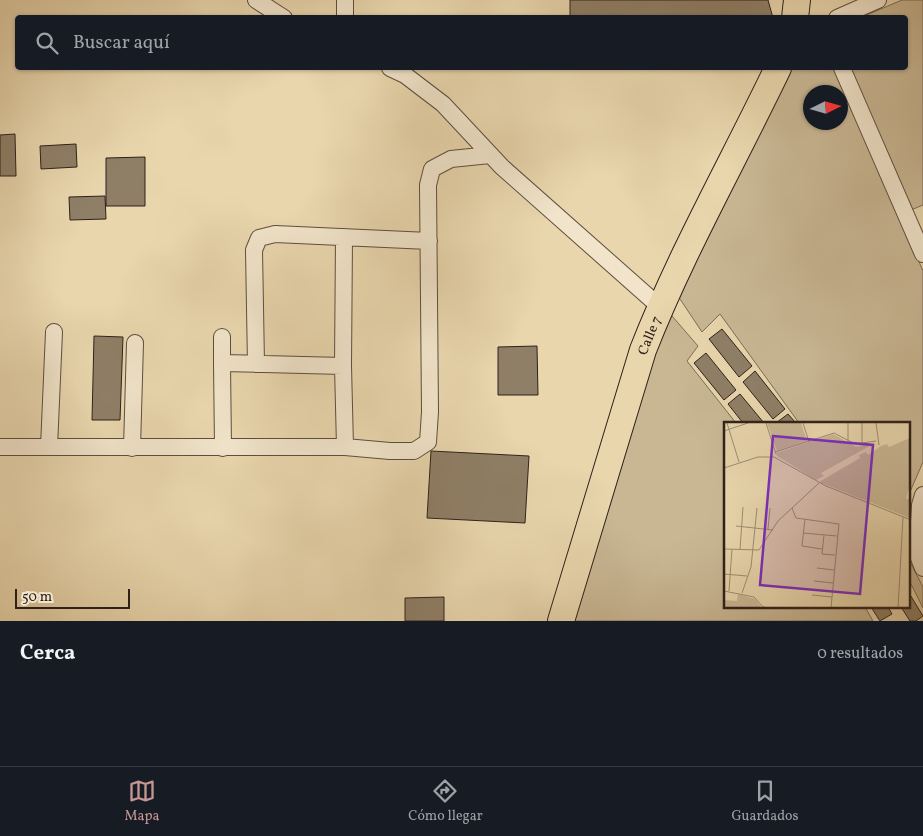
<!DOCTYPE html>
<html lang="es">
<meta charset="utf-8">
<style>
:root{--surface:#171b24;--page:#242831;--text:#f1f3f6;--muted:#9ea1a6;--line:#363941;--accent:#c59692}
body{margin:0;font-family:Vollkorn,serif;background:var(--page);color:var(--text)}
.compass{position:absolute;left:803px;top:85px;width:45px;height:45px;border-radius:50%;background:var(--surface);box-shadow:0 1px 4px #0004;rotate:85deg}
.scale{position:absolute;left:15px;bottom:12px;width:115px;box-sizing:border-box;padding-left:5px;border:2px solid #2e211b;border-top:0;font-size:14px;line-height:18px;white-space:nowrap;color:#2e211b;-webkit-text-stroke:4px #f1e4ca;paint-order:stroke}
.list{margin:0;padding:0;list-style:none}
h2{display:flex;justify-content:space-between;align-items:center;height:65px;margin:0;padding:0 20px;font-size:21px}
h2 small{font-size:16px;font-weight:400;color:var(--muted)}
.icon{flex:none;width:28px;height:28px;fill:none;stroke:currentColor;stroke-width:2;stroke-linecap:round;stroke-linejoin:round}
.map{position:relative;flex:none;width:923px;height:621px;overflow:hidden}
.search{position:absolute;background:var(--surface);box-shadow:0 1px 4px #0004;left:15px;right:15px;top:15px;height:55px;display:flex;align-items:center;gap:12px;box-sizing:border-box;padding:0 18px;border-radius:5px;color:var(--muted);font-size:19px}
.sheet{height:145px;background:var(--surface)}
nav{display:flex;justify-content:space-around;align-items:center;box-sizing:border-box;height:70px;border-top:1px solid var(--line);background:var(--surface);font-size:14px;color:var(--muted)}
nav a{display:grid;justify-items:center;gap:2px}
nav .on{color:var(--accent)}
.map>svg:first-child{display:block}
.green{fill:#c9b794;stroke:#7c6c58;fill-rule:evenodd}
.building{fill:#8f7f67;stroke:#2e211b}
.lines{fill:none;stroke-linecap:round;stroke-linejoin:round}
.minor-casing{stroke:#5d4e40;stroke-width:18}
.trunk-casing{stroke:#2e211b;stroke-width:28}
.minor{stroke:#f1e4ca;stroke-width:16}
.trunk{stroke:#e9d6ad;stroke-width:26}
.labels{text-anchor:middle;stroke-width:5;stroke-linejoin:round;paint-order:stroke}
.street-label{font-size:14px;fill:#2e211b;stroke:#f1e4ca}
.inset-road{fill:none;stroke:#9e8e73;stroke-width:1}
.view{fill:#7b2cbf;fill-opacity:0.15;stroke:#7b2cbf;stroke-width:2.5}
.inset-edge{fill:none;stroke:#2e211b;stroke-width:2.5}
</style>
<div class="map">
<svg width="923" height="621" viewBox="0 0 923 621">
<rect width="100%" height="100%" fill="#e9d6ad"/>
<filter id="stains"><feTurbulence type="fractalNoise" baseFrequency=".004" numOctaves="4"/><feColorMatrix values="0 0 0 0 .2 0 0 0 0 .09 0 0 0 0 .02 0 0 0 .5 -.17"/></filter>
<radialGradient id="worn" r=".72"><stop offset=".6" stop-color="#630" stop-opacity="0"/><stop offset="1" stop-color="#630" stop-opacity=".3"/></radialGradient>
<path class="green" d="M902 0H923V205L911 210 848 68H906V18L862 17Z
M785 68H835L923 271V462L909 494V423H799L720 314 702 332 674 290ZM810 92H840V122H810Z
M666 309 698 346 687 361 736 423H726V607H865L873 621H571Z
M909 560 923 587V608L909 580Z"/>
<path class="building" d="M570 0H768L773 18H570Z
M15 134 16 176H0V135Z
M76 144 77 167 41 169 40 146Z
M145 157V206H106V158Z
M105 196 106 219 70 220 69 197Z
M722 329 752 366 739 377 709 339Z
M94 336 123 337 120 420H92Z
M537 346 538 395H498V347Z
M706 353 736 390 724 400 694 363Z
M755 371 785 409 773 419 743 382Z
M740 394 764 423H743L728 404Z
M788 414 796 423H776Z
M431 451 529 456 525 523 427 518Z
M909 593 923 616 916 621H910L901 607H909Z
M444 597V621H405V598Z
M871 607H888L892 614 880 621Z"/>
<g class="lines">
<g class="minor-casing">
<path id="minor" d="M256 0 284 18
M345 0V18
M837 18 878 0
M390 68 405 75 443 104 502 167 660 307
M842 68 923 254
M344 237 343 366 345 447
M222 337V363
M256 364 254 250 259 238 275 234 429 241
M0 447H345L390 451H414L428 442 430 412 428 185 432 169 451 159 490 155
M49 447 54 332
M132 448 135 343
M223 448 222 363 343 366
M923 495 920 505 917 553 923 568"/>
</g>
<g class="trunk-casing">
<g id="trunk">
<path d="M795 18 797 0"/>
<path id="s1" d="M561 621 643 350C681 253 733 162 778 68"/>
</g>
</g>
<use href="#minor" class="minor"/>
<use href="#trunk" class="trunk"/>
</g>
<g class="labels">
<g class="street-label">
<text dy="5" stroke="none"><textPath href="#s1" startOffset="299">Calle 7</textPath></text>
</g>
</g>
<g transform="translate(724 422)">
<rect width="186" height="186" fill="#e9d6ad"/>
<path d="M43 1H77L83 19 53 29ZM109 12 132 25 151 21 97 51 100 54 92 58 53 34 52 31ZM186 16V63L182 76 186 78V96L95 60 136 36 135 33 142 30 144 33 157 24 163 22 165 25ZM14 172 31 177 38 186H0V178L13 179Z" fill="#c9b794"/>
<path class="inset-road" d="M3 1 15 40M42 1 52 32M79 1 85 20M152 1 155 23M0 9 24 1M124 19V1M138 22V1M51 30 110 11 131 22 152 19M0 46 34 35H50L102 64 187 98M68 86 72 96 115 102 107 186M81 97 78 124 98 127M12 104 49 108M44 107 46 86M79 111 113 114M100 113 98 132 111 133M0 127 35 128 54 99 95 61M16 128 19 85M93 146 110 148M0 152 23 154M90 159 109 161M0 169 30 175 39 185 46 186M5 169 8 127M18 171 27 145 33 86M88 173 108 175M174 186 179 95"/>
<path class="view" d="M49 14 149 23 136 172 36 163Z"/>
<rect width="186" height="186" class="inset-edge"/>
</g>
<rect width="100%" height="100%" filter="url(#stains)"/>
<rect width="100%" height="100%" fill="url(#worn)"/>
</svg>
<svg class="compass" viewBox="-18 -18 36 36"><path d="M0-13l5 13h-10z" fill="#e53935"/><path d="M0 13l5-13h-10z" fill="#9ea1a6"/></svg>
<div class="scale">50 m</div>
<div class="search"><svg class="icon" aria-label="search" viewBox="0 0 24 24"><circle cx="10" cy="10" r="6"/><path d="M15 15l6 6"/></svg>Buscar aquí</div>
</div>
<section class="sheet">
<h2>Cerca<small>0 resultados</small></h2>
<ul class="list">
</ul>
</section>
<nav>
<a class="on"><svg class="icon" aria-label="map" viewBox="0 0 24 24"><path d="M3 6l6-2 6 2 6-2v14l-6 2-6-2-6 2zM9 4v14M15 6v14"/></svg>Mapa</a>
<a><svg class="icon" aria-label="directions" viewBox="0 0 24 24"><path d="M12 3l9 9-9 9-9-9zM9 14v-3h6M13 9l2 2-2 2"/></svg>Cómo llegar</a>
<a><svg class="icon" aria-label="saved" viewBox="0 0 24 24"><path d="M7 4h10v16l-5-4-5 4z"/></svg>Guardados</a>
</nav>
